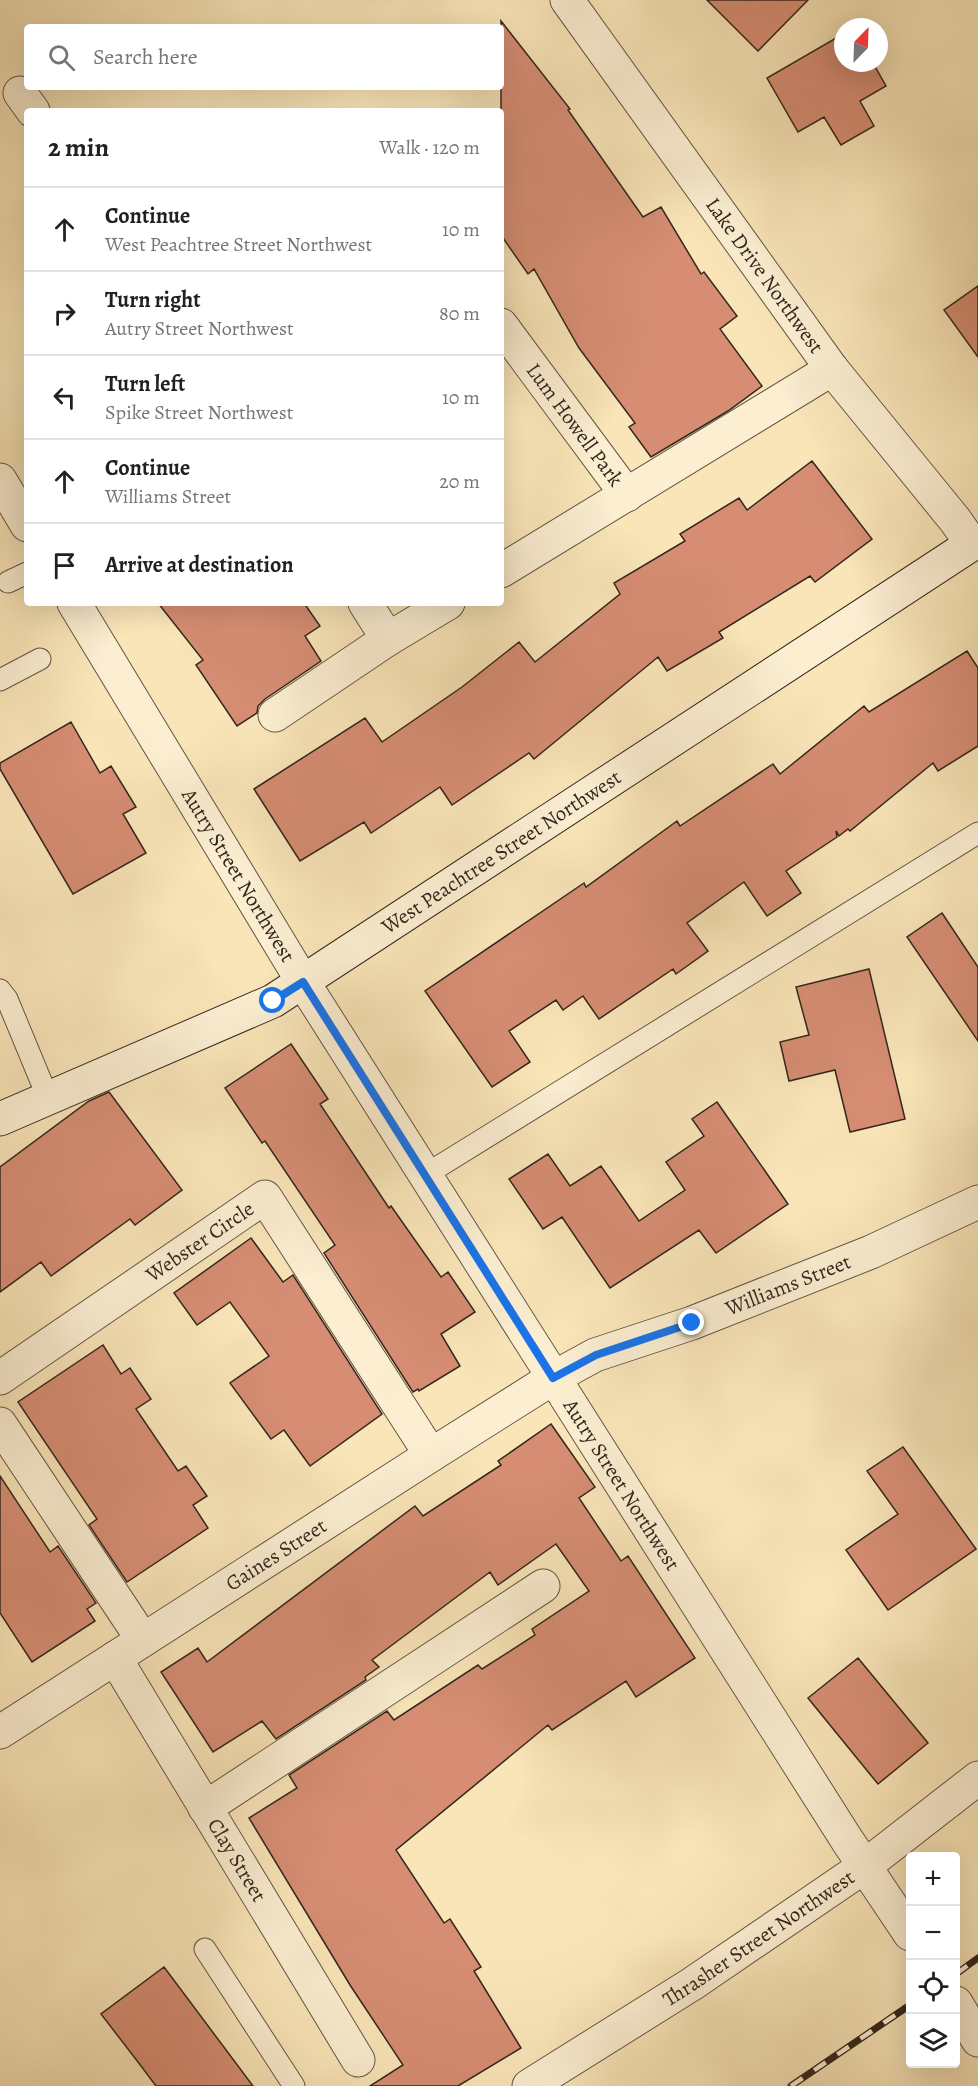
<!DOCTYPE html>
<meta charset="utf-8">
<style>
:root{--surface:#fff;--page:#f6f6f6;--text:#202124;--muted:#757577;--line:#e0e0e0}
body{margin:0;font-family:Alegreya,serif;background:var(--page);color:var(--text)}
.controls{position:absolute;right:18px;bottom:18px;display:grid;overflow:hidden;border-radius:6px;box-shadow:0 6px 24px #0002}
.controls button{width:54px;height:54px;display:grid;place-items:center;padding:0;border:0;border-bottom:2px solid var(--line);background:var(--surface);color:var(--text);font:30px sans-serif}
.compass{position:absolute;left:834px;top:18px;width:54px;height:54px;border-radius:50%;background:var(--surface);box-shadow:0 6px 24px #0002;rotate:23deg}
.stop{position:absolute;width:18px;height:18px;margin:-14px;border:4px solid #1a73e8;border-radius:50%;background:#fff}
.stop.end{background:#1a73e8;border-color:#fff;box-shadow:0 2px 6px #0008}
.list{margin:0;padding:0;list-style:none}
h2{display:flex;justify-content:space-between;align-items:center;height:78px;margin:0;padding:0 24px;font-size:26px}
h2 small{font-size:20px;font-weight:400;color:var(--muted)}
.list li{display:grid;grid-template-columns:39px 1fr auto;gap:18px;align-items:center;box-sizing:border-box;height:84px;padding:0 24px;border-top:2px solid var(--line)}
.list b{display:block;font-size:22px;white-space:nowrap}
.list p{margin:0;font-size:20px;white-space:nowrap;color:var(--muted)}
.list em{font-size:20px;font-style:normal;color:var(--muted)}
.icon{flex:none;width:33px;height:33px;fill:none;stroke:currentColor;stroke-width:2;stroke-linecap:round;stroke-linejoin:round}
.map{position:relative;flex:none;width:978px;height:2086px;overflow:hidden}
.search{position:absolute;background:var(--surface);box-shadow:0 6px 24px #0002;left:24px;top:24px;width:480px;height:66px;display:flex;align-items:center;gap:15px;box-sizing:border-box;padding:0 21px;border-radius:6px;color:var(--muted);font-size:22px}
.panel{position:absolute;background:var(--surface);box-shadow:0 6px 24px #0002;left:24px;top:108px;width:480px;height:498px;border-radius:6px}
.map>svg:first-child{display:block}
.building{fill:#d68d73;stroke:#33261d;stroke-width:1.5}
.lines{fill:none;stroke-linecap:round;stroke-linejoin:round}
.lane-casing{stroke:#645644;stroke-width:23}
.street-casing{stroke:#645644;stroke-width:35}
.secondary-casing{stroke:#33261d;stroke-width:35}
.lane{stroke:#fbeed1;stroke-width:21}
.street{stroke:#fbeed1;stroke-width:33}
.secondary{stroke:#fbeed1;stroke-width:33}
.rail-casing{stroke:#33261d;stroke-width:7}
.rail{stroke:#fbeed1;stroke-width:4.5;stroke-dasharray:14;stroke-linecap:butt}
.route{stroke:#1a73e8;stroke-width:8}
.labels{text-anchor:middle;stroke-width:4.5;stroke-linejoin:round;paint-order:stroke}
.street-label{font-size:21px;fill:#33261d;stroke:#fbeed1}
</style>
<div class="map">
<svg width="978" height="2086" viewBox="0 0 978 2086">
<rect width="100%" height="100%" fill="#f9e5b8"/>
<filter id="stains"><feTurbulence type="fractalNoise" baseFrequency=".00333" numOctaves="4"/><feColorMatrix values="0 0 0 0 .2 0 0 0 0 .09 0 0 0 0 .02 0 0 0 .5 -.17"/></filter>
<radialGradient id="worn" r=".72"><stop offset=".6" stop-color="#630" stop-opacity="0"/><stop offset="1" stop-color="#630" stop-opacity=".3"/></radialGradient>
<path class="building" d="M707 0H808L758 51Z
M501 21 570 109 568 110 643 217 661 207 701 274 704 272 737 316 720 329 762 386 728 411 651 457 629 427 635 423 579 348 534 269 528 274 501 235Z
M843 34V63H873L886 86 860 101 874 126 841 145 824 117 798 132 767 78Z
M978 286V357L944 310Z
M812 461 872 539 815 582 810 576 719 632 723 638 667 671 658 657 534 759 529 753 452 805 440 787 371 833 364 822 300 861 254 789 365 718 382 742 462 687 519 642 535 662 620 594 614 583 685 541 680 534 739 498 747 510Z
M158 603H304L320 626 305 636 321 661 265 699 258 706 257 713 237 726 196 665 203 660Z
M967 651 978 668V746L938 771 933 763 850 831 848 829 839 836 836 831 837 837 786 871 801 893 767 916 744 882 687 923 708 951 676 974 673 969 599 1019 583 996 563 1010 556 1000 509 1031 530 1062 492 1087 425 991 584 883 586 887 677 821 680 826 773 764 780 774 864 706 869 712Z
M71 722 100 773 111 766 136 807 123 814 146 853 73 894 0 769V763Z
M942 913 978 967V1041L907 937Z
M869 969 905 1119 850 1132 835 1070 789 1081 780 1042 809 1035 796 987Z
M291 1044 328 1099 320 1104 389 1208 391 1206 441 1277 448 1272 475 1312 441 1334 460 1366 419 1391 418 1389 413 1392 324 1253 335 1245 265 1141 262 1143 225 1088Z
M109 1092 182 1190 135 1225 130 1219 51 1276 41 1262 0 1292V1167L89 1101Z
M717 1102 788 1204 716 1253 699 1230 610 1288 562 1217 543 1229 509 1179 548 1154 570 1186 601 1166 639 1221 685 1190 666 1162 704 1136 692 1119Z
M251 1238 283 1282 293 1275 382 1414 310 1466 284 1430 271 1439 230 1383 269 1356 230 1302 197 1325 174 1293Z
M103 1345 121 1374 130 1368 151 1399 136 1409 178 1471 186 1466 207 1496 193 1505 208 1528 127 1582 89 1525 97 1519 18 1402Z
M551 1424 595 1487 579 1498 621 1561 628 1556 695 1658 636 1697 626 1681 552 1730 548 1725 396 1850 444 1923 450 1919 481 1967 474 1971 521 2048 458 2086H370L403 2065 350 1985 249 1818 297 1788 289 1775 387 1711 394 1720 478 1665 482 1669 535 1635 532 1629 589 1591 556 1544 498 1585 490 1572 372 1660 379 1667 365 1677 366 1680 276 1739 262 1721 213 1752 161 1672 198 1648 207 1662 415 1506 423 1516 501 1465 498 1461Z
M903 1447 976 1549 888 1610 846 1550 898 1514 867 1471Z
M0 1476 50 1552 58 1546 96 1603 87 1609 95 1621 32 1662 0 1613Z
M858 1658 928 1743 878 1784 808 1698Z
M164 1967 253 2086H156L138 2062 101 2014Z"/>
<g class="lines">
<g class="lane-casing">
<path id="lane" d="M8 582 27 573
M0 680 40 659
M0 990 7 999 48 1098
M425 1175 978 833
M205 1949 294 2086"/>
</g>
<g class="street-casing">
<g id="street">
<path id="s1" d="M567 0 832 369 955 520 972 544"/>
<path d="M20 93 33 111"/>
<path id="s2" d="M501 325 627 495"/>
<path d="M0 480 27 525"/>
<path d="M501 571 832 369"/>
<path id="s3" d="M74 603 303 982 847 1840 910 1934"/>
<path d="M365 603 388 639"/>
<path d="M275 715 388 639 448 603"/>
<path id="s4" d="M0 1378 265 1197 431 1455"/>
<path d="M0 1424 143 1640"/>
<path id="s5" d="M115 1658 358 2060"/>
<path id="s6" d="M0 1732 431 1455 553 1378 595 1355 692 1323 871 1252 978 1202"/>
<path d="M205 1808 543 1586"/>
<path d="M956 2003 978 2040"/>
<path id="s7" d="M529 2086 692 1984 865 1866 978 1778"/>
</g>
</g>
<g class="secondary-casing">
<g id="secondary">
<path id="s8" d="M0 1119 273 1001 978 540"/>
</g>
</g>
<use href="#lane" class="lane"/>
<use href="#street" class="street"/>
<use href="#secondary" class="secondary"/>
<g class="rail-casing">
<path id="rail" d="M956 1974 978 1958
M791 2086 910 2005"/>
</g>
<use href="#rail" class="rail"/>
</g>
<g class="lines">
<path class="route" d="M273 1001 303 982 553 1378 596 1355 692 1323"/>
</g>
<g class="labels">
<g class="street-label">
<text dy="7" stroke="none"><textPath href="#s1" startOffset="339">Lake Drive Northwest</textPath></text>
<text dy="7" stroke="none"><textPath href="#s2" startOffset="124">Lum Howell Park</textPath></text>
<text dy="7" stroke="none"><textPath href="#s8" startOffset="570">West Peachtree Street Northwest</textPath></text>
<text dy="7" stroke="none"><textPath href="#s3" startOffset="318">Autry Street Northwest</textPath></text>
<text dy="7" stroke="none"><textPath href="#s4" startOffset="242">Webster Circle</textPath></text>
<text dy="7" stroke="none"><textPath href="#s6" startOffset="910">Williams Street</textPath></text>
<text dy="7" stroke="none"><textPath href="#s3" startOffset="1038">Autry Street Northwest</textPath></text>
<text dy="7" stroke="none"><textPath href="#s6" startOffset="328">Gaines Street</textPath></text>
<text dy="7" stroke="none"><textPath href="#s5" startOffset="236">Clay Street</textPath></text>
<text dy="7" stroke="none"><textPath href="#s7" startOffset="273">Thrasher Street Northwest</textPath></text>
</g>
</g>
<rect width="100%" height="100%" filter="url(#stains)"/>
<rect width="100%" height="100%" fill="url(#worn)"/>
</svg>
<div class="controls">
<button>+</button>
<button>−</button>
<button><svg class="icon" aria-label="locate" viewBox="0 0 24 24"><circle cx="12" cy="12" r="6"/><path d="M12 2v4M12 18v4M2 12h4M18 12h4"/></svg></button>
<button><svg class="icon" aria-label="layers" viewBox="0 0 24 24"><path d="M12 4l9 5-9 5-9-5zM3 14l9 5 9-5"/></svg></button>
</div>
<svg class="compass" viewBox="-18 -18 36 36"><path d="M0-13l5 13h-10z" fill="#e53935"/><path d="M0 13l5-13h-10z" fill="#757577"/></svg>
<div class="stop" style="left:273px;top:1001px"></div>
<div class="stop end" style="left:692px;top:1323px"></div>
<div class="search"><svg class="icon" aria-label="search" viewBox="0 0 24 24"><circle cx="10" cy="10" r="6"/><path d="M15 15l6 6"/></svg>Search here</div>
<section class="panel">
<h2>2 min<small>Walk · 120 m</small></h2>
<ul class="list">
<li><svg class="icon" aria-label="ahead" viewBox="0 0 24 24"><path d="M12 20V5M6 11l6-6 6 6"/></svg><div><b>Continue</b><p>West Peachtree Street Northwest</p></div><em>10 m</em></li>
<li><svg class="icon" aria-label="right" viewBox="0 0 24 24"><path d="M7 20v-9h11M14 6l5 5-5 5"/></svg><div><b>Turn right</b><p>Autry Street Northwest</p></div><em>80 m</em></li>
<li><svg class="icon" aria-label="left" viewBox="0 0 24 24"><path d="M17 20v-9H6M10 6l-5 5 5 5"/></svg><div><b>Turn left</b><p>Spike Street Northwest</p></div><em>10 m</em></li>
<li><svg class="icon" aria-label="ahead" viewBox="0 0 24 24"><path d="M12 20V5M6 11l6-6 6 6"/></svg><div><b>Continue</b><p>Williams Street</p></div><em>20 m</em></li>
<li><svg class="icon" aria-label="arrive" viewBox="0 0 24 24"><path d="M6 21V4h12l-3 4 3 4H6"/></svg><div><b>Arrive at destination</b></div></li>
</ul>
</section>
</div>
